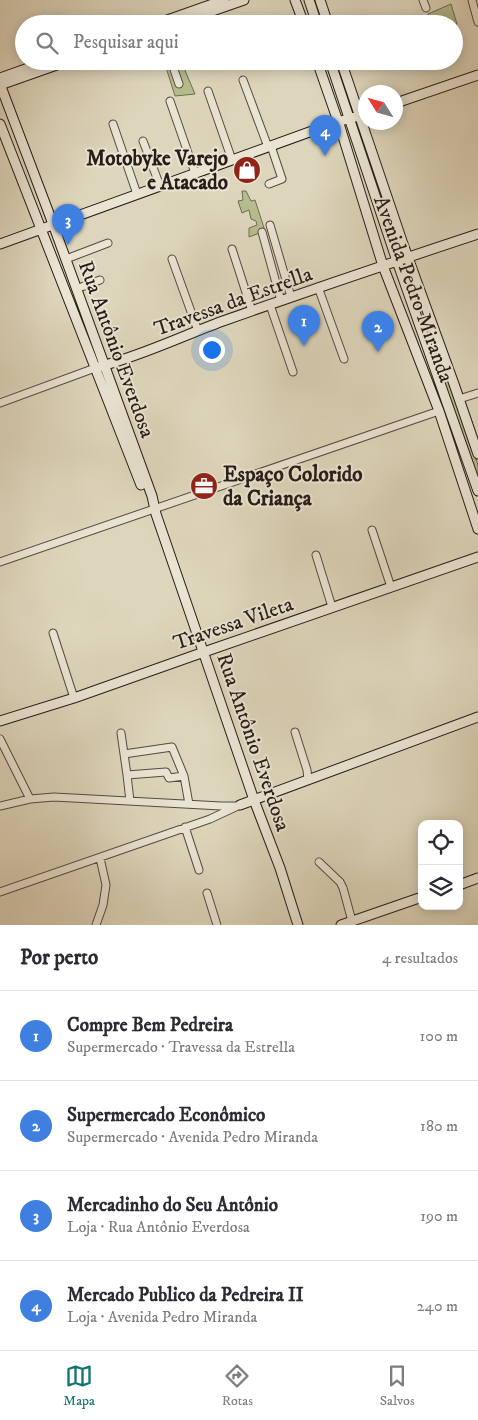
<!DOCTYPE html>
<html lang="pt">
<meta charset="utf-8">
<style>
:root{--surface:#fff;--page:#f7f7f7;--text:#2b2b33;--muted:#7c7c81;--line:#e1e1e2;--accent:#0f766e}
body{margin:0;font-family:"IM FELL DW Pica",serif;background:var(--page);color:var(--text)}
.controls{position:absolute;right:15px;bottom:15px;display:grid;overflow:hidden;border-radius:10px;box-shadow:0 2px 12px #0003}
.controls button{width:45px;height:45px;display:grid;place-items:center;padding:0;border:0;border-bottom:1px solid var(--line);background:var(--surface);color:var(--text);font:25px sans-serif}
.compass{position:absolute;left:358px;top:85px;width:45px;height:45px;border-radius:50%;background:var(--surface);box-shadow:0 2px 12px #0003;rotate:307deg}
.you{position:absolute;left:211px;top:349px;width:18px;height:18px;margin:-12px;border:4px solid #fff;border-radius:50%;background:#1a73e8;box-shadow:0 0 0 8px #1a73e833}
.badge{display:grid;place-items:center;width:32px;height:32px;border-radius:50%;background:var(--accent);color:#fff;font-size:16px;font-weight:700}
.pin{position:absolute;translate:-50% -41px;filter:drop-shadow(0 1px 2px #0008)}
.pin::after{content:'';position:absolute;top:26px;width:18px;height:15px;background:inherit;clip-path:polygon(0 0,100% 0,50% 100%)}
.list{margin:0;padding:0;list-style:none}
h2{display:flex;justify-content:space-between;align-items:center;height:65px;margin:0;padding:0 20px;font-size:21px}
h2 small{font-size:16px;font-weight:400;color:var(--muted)}
.list li{display:grid;grid-template-columns:32px 1fr auto;gap:15px;align-items:center;box-sizing:border-box;height:90px;padding:0 20px;border-top:1px solid var(--line)}
.list b{display:block;font-size:19px;white-space:nowrap}
.list p{margin:0;font-size:16px;white-space:nowrap;color:var(--muted)}
.list em{font-size:16px;font-style:normal;color:var(--muted)}
.icon{flex:none;width:28px;height:28px;fill:none;stroke:currentColor;stroke-width:2;stroke-linecap:round;stroke-linejoin:round}
.map{position:relative;flex:none;width:478px;height:925px;overflow:hidden}
.search{position:absolute;background:var(--surface);box-shadow:0 2px 12px #0003;left:15px;right:15px;top:15px;height:55px;display:flex;align-items:center;gap:12px;box-sizing:border-box;padding:0 18px;border-radius:28px;color:var(--muted);font-size:19px}
.sheet{height:425px;background:var(--surface)}
nav{display:flex;justify-content:space-around;align-items:center;box-sizing:border-box;height:70px;border-top:1px solid var(--line);background:var(--surface);font-size:14px;color:var(--muted)}
nav a{display:grid;justify-items:center;gap:2px}
nav .on{color:var(--accent)}
.map>svg:first-child{display:block}
.green{fill:#b6bc8d;stroke:#6e6c52}
.lines{fill:none;stroke-linecap:round;stroke-linejoin:round}
.street-casing{stroke:#554a40;stroke-width:9}
.secondary-casing{stroke:#271c17;stroke-width:11}
.street{stroke:#eae4d3;stroke-width:7}
.secondary{stroke:#eae4d3;stroke-width:9}
.labels{text-anchor:middle;stroke-width:4;stroke-linejoin:round;paint-order:stroke}
.poi-label{font-size:21px;font-weight:bold;fill:#271c17;stroke:#eae4d3;text-anchor:end}
.street-label{font-size:21px;fill:#271c17;stroke:#eae4d3}
</style>
<div class="map">
<svg width="478" height="925" viewBox="0 0 478 925">
<rect width="100%" height="100%" fill="#ded6bc"/>
<filter id="stains"><feTurbulence type="fractalNoise" baseFrequency=".004" numOctaves="4"/><feColorMatrix values="0 0 0 0 .2 0 0 0 0 .09 0 0 0 0 .02 0 0 0 .5 -.17"/></filter>
<radialGradient id="worn" r=".72"><stop offset=".6" stop-color="#630" stop-opacity="0"/><stop offset="1" stop-color="#630" stop-opacity=".3"/></radialGradient>
<path class="green" d="M451 4 457 24 454 25V24H445L442 22 440 24H431L428 14Z
M164 61H181L195 94 175 96Z
M242 191H246L251 201 255 200 265 231 249 237V228L257 225 256 221 251 219 249 210 242 213 238 201 243 200Z
M407 261 478 465V486L400 264Z"/>
<g class="lines">
<g class="street-casing">
<path id="street" d="M423 0 426 8
M472 0 478 22
M171 61 179 84
M243 80 268 147
M208 91 232 160
M170 101 195 173
M113 124 137 194
M143 141 160 186
M269 184 282 179 271 146
M270 225 291 297
M262 232 281 301
M232 249 252 311
M66 259 108 243
M172 259 198 331
M318 287 344 359
M76 289 100 280
M270 305 293 372
M459 399 478 393
M0 403 95 368
M372 530 391 587
M316 555 332 607
M0 562 439 411
M53 633 74 698
M295 732 307 770 308 780
M121 733 127 775 130 801
M0 739 30 799
M124 754 172 747 184 776 189 804
M127 775 166 772 169 778 184 776
M0 806 30 799 54 797 221 806H238
M185 827 199 870
M319 862 340 882 343 888 352 921
M0 892 210 819 240 805
M207 893 217 925
M96 925 103 905 106 885 100 858"/>
</g>
<g class="secondary-casing">
<path id="secondary" d="M295 0 304 24
M309 0 317 24
M320 0 328 24
M156 24 224 0
M175 24 244 0
M317 61 341 130 383 266 439 411 478 529
M330 61 397 261 478 491
M341 61 403 244 454 384 478 454
M0 78 48 61
M0 84 53 224 152 496 156 514 254 800 280 868 298 925
M0 85 68 61
M396 103 478 75
M0 124 141 485
M0 244 337 122 355 117
M98 367C141 356 182 336 223 321 308 291 393 262 478 234
M0 721 74 698 204 652 478 557
M240 805 478 717
M459 885 478 878
M341 925 422 897"/>
</g>
<use href="#street" class="street"/>
<use href="#secondary" class="secondary"/>
</g>
<defs>
<g id="shop-disc" transform="scale(1.4375)"><circle r="9.5" fill="#8f2418" stroke="#eae4d3"/><path d="M-5-2.5h2.3a2.7 3.5 0 0 1 5.4 0H5L5.5 6h-11ZM-1.5-2.5h3a1.5 2.3 0 0 0-3 0Z" fill="#fff"/></g>
<g id="office-disc" transform="scale(1.4375)"><circle r="9.5" fill="#8f2418" stroke="#eae4d3"/><path d="M-6-3h4V-5.5h4V-3h4V5H-6ZM-1-4.5V-3h2v-1.5ZM-6 0V1H6V0Z" fill="#fff"/></g>
</defs>
<g fill-rule="evenodd">
<use href="#shop-disc" x="247" y="170"/>
<use href="#office-disc" x="204" y="486"/>
</g>
<g class="labels">
<g class="poi-label">
<text x="228" y="165">Motobyke Varejo<tspan x="228" dy="24">e Atacado</tspan></text>
<text x="223" y="481" text-anchor="start">Espaço Colorido<tspan x="223" dy="24">da Criança</tspan></text>
</g>
<g class="street-label">
<text transform="translate(414 289) rotate(70)" y="7">Avenida Pedro Miranda</text>
<text transform="translate(233 301) rotate(-20)" y="7">Travessa da Estrella</text>
<text transform="translate(117 349) rotate(70)" y="7">Rua Antônio Everdosa</text>
<text transform="translate(233 623) rotate(-19)" y="7">Travessa Vileta</text>
<text transform="translate(254 742) rotate(71)" y="7">Rua Antônio Everdosa</text>
</g>
</g>
<rect width="100%" height="100%" filter="url(#stains)"/>
<rect width="100%" height="100%" fill="url(#worn)"/>
</svg>
<div class="controls">
<button><svg class="icon" aria-label="locate" viewBox="0 0 24 24"><circle cx="12" cy="12" r="6"/><path d="M12 2v4M12 18v4M2 12h4M18 12h4"/></svg></button>
<button><svg class="icon" aria-label="layers" viewBox="0 0 24 24"><path d="M12 4l9 5-9 5-9-5zM3 14l9 5 9-5"/></svg></button>
</div>
<svg class="compass" viewBox="-18 -18 36 36"><path d="M0-13l5 13h-10z" fill="#e53935"/><path d="M0 13l5-13h-10z" fill="#7c7c81"/></svg>
<div class="you"></div>
<div class="pin badge" style="left:304px;top:346px;background:#3f7fe0">1</div>
<div class="pin badge" style="left:378px;top:352px;background:#3f7fe0">2</div>
<div class="pin badge" style="left:68px;top:245px;background:#3f7fe0">3</div>
<div class="pin badge" style="left:325px;top:156px;background:#3f7fe0">4</div>
<div class="search"><svg class="icon" aria-label="search" viewBox="0 0 24 24"><circle cx="10" cy="10" r="6"/><path d="M15 15l6 6"/></svg>Pesquisar aqui</div>
</div>
<section class="sheet">
<h2>Por perto<small>4 resultados</small></h2>
<ul class="list">
<li><span class="badge" style="background:#3f7fe0">1</span><div><b>Compre Bem Pedreira</b><p>Supermercado · Travessa da Estrella</p></div><em>100 m</em></li>
<li><span class="badge" style="background:#3f7fe0">2</span><div><b>Supermercado Econômico</b><p>Supermercado · Avenida Pedro Miranda</p></div><em>180 m</em></li>
<li><span class="badge" style="background:#3f7fe0">3</span><div><b>Mercadinho do Seu Antônio</b><p>Loja · Rua Antônio Everdosa</p></div><em>190 m</em></li>
<li><span class="badge" style="background:#3f7fe0">4</span><div><b>Mercado Publico da Pedreira II</b><p>Loja · Avenida Pedro Miranda</p></div><em>240 m</em></li>
</ul>
</section>
<nav>
<a class="on"><svg class="icon" aria-label="map" viewBox="0 0 24 24"><path d="M3 6l6-2 6 2 6-2v14l-6 2-6-2-6 2zM9 4v14M15 6v14"/></svg>Mapa</a>
<a><svg class="icon" aria-label="directions" viewBox="0 0 24 24"><path d="M12 3l9 9-9 9-9-9zM9 14v-3h6M13 9l2 2-2 2"/></svg>Rotas</a>
<a><svg class="icon" aria-label="saved" viewBox="0 0 24 24"><path d="M7 4h10v16l-5-4-5 4z"/></svg>Salvos</a>
</nav>
